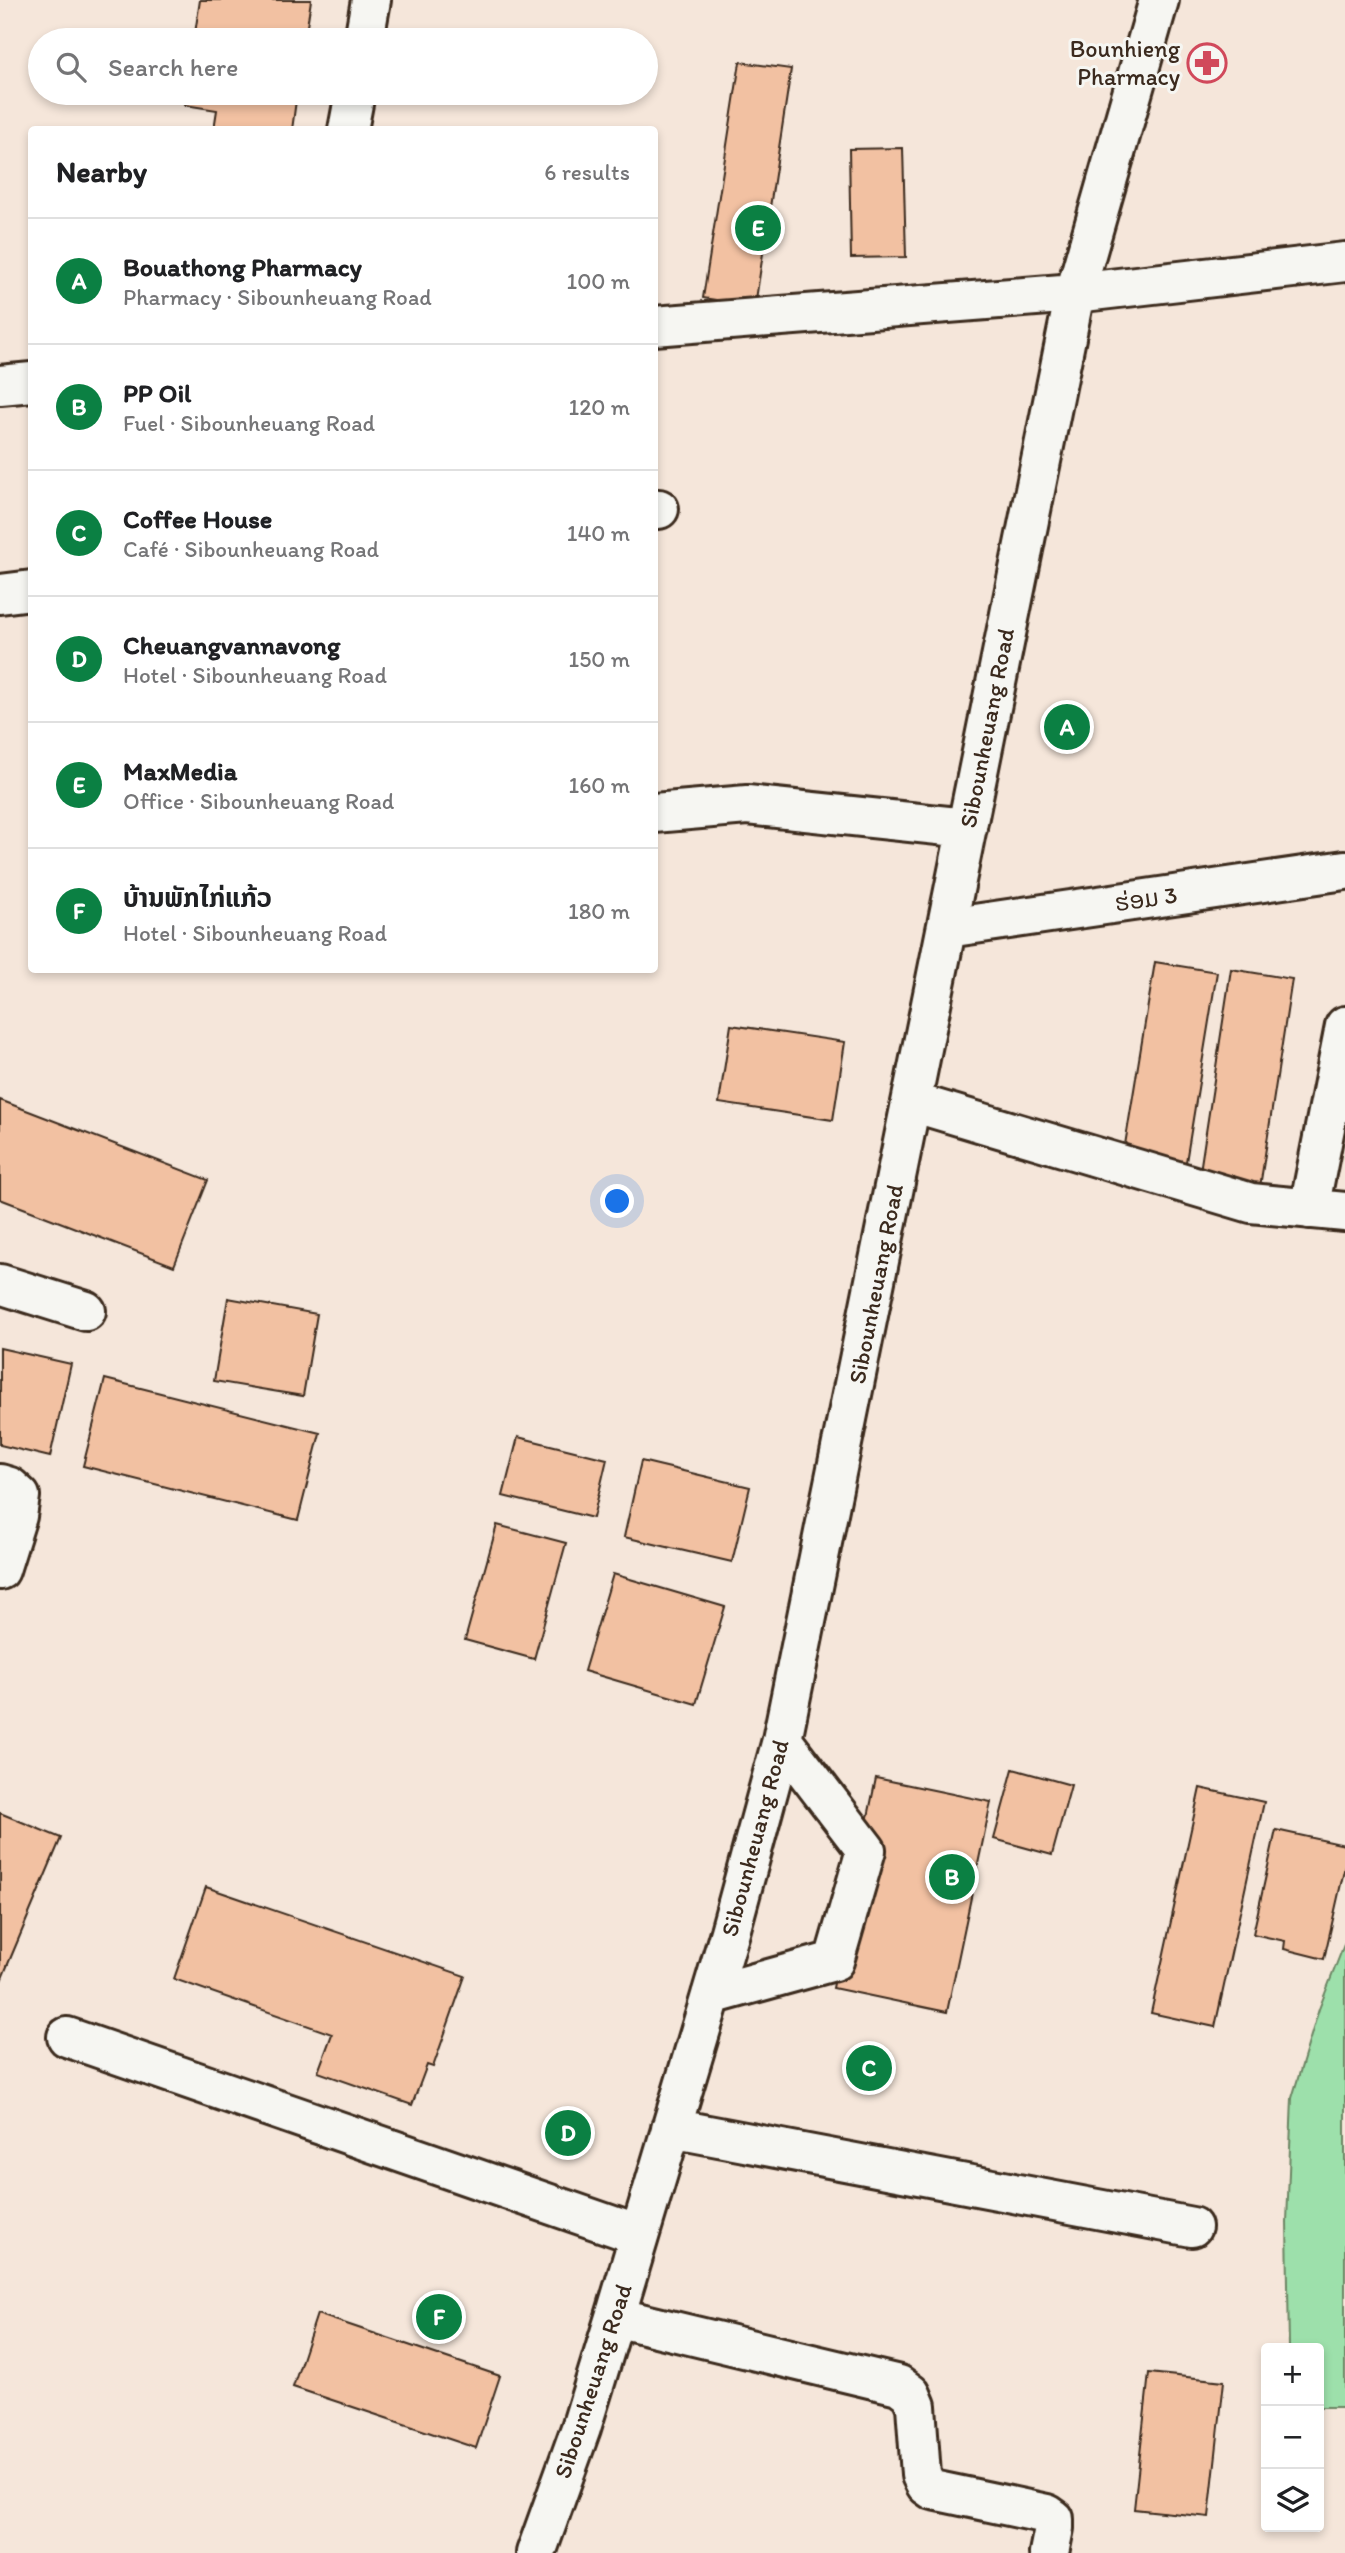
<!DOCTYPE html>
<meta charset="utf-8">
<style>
:root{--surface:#fff;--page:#f6f6f6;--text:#202124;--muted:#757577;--line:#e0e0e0;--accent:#0b8043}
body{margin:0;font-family:Itim,"Noto Sans Lao",sans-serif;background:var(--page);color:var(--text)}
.controls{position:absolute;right:21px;bottom:21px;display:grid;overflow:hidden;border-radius:7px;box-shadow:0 4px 10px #0003}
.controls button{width:63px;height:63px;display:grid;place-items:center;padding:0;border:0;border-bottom:2px solid var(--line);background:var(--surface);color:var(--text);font:35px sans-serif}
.you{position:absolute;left:618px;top:1202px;width:24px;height:24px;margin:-18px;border:5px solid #fff;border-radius:50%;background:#1a73e8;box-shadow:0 0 0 10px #1a73e833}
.badge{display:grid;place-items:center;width:46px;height:46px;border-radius:50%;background:var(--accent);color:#fff;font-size:23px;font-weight:700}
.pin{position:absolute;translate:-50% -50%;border:4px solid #fff;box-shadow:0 2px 7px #0006}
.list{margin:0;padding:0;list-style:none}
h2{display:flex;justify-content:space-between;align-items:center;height:91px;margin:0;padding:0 28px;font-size:30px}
h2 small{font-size:23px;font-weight:400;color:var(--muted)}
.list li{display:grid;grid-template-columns:46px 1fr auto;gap:21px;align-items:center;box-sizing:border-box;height:126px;padding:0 28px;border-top:2px solid var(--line)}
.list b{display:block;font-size:26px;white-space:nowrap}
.list p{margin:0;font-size:23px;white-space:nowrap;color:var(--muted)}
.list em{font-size:23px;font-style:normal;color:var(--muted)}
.icon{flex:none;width:38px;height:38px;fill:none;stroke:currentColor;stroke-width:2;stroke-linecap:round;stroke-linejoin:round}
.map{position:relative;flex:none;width:1345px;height:2553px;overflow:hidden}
.search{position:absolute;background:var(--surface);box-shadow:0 4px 10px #0003;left:28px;top:28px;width:630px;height:77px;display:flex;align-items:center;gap:18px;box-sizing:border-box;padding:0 24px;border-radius:38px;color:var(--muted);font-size:26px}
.panel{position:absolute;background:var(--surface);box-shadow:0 4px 10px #0003;left:28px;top:126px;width:630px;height:847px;border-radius:7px}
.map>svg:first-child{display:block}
.green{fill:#9de0ab;stroke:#6c8564;stroke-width:2}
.building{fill:#f2c1a2;stroke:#3b2a1e;stroke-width:2}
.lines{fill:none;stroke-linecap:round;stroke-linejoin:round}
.minor-casing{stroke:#3b2a1e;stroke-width:44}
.minor{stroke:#f6f6f2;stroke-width:38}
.labels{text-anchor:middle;stroke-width:6;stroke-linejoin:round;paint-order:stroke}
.poi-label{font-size:24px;fill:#3b2a1e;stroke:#f6f6f2;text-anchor:end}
.street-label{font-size:24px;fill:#3b2a1e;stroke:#f6f6f2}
</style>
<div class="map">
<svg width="1345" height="2553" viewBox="0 0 1345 2553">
<rect width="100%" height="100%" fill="#f5e6da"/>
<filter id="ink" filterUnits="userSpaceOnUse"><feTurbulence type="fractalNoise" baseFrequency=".0143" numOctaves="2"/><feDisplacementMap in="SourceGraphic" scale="14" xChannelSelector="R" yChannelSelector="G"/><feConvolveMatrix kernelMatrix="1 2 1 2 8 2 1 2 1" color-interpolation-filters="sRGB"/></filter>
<g filter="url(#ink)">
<path class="green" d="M1345 1942V2407H1319V2348H1289L1287 2222 1292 2098 1319 2009Z"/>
<path class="building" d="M200 0H311L305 40H194Z
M740 62 791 69 755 306 703 298Z
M187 93H297L292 130 214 129 217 110 185 105Z
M903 148 906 257 851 258 849 149Z
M1155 962 1217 972 1185 1168 1123 1157Z
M1231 969 1292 979 1260 1187 1199 1178Z
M731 1025 845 1042 833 1120 719 1103Z
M0 1100 208 1180 174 1266 0 1199Z
M228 1298 317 1314 303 1396 214 1381Z
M0 1348 71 1364 50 1457 0 1445Z
M105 1379 320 1433 298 1520 83 1466Z
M518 1437 607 1459 593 1518 503 1496Z
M641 1461 750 1487 732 1562 624 1537Z
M497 1525 566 1543 534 1659 465 1640Z
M613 1574 725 1607 696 1704 584 1671Z
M1013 1769 1071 1785 1052 1855 994 1839Z
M876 1778 991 1802 947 2012 833 1988Z
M1200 1788 1264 1802 1215 2027 1151 2013Z
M0 1813 61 1838 0 1983Z
M1276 1830 1345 1845V1866L1324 1959 1284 1949 1285 1941 1253 1934Z
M206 1887 465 1976 433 2067 427 2065 412 2105 318 2072 332 2034 174 1979Z
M317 2314 500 2376 476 2448 293 2387Z
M1149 2373 1224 2381 1209 2517 1134 2509Z"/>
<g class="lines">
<g class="minor-casing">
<path id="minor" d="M364 40 371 0
M348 130 355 93
M654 326 1075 293 1345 262
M0 385 32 382
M654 509H659
M0 594 32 590
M654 813 747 805 967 828
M947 928 1345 870
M912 1102 1251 1203 1345 1212
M1309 1209 1345 1026
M0 1284 86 1311
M0 1484 10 1487 20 1496 17 1516 0 1570
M711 1995 834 1961 866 1850 782 1740
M67 2037 639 2235
M671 2128 1192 2227
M615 2317 899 2385 911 2394 916 2406 921 2475 926 2485 933 2490 1047 2514 1054 2519V2528L1049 2553
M536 2553 581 2428 615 2317 730 1932 782 1740 1075 293 1159 0"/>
</g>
<use href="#minor" class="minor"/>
</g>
</g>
<defs>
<g id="pharmacy-ring" transform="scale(2.0125)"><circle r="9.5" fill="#f6f6f2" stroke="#d1495b" stroke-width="1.5"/><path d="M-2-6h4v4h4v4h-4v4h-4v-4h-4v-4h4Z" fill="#d1495b"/></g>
</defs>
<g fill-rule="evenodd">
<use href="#pharmacy-ring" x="1207" y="63"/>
</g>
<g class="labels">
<g class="poi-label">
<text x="1180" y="57">Bounhieng<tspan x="1180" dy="28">Pharmacy</tspan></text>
</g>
<g class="street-label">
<text transform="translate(987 728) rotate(-79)" y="8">Sibounheuang Road</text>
<text transform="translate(1146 899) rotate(-8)" y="8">ຮ່ອມ 3</text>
<text transform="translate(876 1284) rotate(-79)" y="8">Sibounheuang Road</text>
<text transform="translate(755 1838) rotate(-75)" y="8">Sibounheuang Road</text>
<text transform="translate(593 2381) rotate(-72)" y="8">Sibounheuang Road</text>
</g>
</g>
</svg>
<div class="controls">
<button>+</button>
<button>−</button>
<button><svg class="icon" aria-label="layers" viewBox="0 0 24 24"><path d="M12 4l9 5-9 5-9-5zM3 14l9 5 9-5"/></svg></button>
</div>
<div class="you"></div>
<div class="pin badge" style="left:1067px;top:727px">A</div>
<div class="pin badge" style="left:952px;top:1877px">B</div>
<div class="pin badge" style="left:869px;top:2068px">C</div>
<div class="pin badge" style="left:568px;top:2133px">D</div>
<div class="pin badge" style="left:758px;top:228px">E</div>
<div class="pin badge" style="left:439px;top:2317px">F</div>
<div class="search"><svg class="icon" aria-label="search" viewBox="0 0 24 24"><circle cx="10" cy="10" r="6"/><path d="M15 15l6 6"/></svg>Search here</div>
<section class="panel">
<h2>Nearby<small>6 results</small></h2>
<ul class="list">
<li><span class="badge">A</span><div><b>Bouathong Pharmacy</b><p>Pharmacy · Sibounheuang Road</p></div><em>100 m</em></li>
<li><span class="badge">B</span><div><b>PP Oil</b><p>Fuel · Sibounheuang Road</p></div><em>120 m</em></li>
<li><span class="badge">C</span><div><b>Coffee House</b><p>Café · Sibounheuang Road</p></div><em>140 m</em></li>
<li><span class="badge">D</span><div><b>Cheuangvannavong</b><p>Hotel · Sibounheuang Road</p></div><em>150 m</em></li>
<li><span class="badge">E</span><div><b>MaxMedia</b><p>Office · Sibounheuang Road</p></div><em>160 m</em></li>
<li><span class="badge">F</span><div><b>ບ້ານພັກໄກ່ແກ້ວ</b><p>Hotel · Sibounheuang Road</p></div><em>180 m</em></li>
</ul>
</section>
</div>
